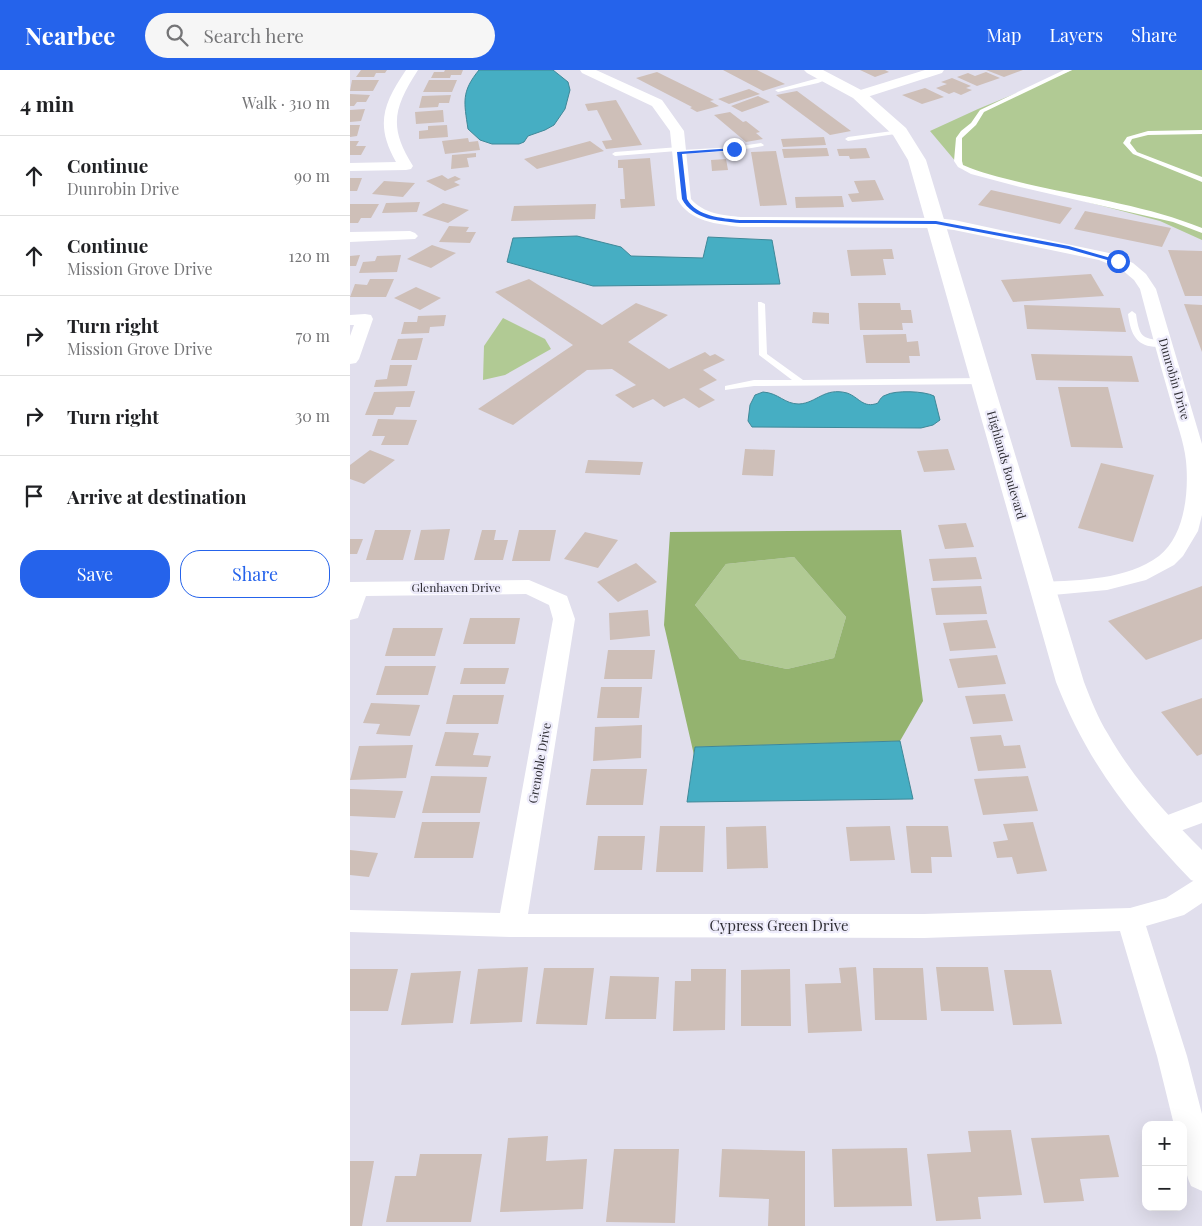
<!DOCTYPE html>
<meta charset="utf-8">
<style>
:root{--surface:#fff;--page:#f6f6f6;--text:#202124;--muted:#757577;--line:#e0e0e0;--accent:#2563eb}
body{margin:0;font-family:"Playfair Display",serif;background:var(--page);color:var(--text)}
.controls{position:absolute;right:15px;bottom:15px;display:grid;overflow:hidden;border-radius:10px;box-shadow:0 5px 20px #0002}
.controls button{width:45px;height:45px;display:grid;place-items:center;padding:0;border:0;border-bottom:1px solid var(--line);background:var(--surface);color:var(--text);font:25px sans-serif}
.stop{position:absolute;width:15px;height:15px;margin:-11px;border:4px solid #2563eb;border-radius:50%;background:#fff}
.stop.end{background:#2563eb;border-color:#fff;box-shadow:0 1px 5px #0008}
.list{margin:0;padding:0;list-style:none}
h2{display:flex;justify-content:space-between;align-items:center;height:65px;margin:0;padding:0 20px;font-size:21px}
h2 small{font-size:16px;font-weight:400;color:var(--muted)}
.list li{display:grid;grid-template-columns:32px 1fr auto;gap:15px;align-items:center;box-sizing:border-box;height:80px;padding:0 20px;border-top:1px solid var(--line)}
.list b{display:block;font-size:19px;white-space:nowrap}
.list p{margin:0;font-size:16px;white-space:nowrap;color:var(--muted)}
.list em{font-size:16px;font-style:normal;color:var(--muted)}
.actions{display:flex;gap:10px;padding:15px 20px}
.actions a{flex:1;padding:11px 0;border:1px solid var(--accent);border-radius:20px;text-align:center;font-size:18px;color:var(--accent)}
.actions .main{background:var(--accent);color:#fff}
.icon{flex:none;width:28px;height:28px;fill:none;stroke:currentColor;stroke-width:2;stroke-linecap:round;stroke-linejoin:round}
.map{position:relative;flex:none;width:852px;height:1156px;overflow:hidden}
header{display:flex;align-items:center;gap:30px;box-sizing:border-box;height:70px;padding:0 25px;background:var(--accent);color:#fff}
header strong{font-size:24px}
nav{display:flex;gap:28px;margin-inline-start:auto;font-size:18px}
.search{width:350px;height:45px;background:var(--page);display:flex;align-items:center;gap:12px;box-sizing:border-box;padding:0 18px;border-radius:28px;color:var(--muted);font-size:19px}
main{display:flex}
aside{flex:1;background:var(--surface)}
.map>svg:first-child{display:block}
.green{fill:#b1ca94}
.forest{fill:#94b36f;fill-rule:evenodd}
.water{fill:#46aec3;stroke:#3f8898}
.building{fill:#cebfb8}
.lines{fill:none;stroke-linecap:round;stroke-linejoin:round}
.service{fill:#fff;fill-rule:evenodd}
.minor{fill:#fff;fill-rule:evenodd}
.tertiary{fill:#fff;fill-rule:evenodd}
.route{fill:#2563eb}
.labels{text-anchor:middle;stroke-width:4.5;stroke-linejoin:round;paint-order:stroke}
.street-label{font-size:12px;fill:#2f2e34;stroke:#eeecfb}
.near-street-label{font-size:15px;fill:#2f2e34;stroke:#eeecfb}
</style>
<header>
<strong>Nearbee</strong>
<div class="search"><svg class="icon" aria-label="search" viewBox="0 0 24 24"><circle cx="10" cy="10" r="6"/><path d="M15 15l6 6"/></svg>Search here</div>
<nav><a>Map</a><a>Layers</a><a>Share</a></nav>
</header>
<main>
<aside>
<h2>4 min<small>Walk · 310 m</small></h2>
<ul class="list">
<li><svg class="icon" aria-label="ahead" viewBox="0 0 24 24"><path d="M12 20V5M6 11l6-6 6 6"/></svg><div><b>Continue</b><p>Dunrobin Drive</p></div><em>90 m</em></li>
<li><svg class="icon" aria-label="ahead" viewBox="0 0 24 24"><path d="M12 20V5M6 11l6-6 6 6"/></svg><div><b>Continue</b><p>Mission Grove Drive</p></div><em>120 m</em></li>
<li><svg class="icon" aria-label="right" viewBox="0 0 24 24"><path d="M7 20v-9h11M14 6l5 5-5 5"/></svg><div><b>Turn right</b><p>Mission Grove Drive</p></div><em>70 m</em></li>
<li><svg class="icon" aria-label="right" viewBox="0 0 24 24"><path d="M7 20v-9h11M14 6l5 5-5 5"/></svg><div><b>Turn right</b></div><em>30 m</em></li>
<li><svg class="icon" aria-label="arrive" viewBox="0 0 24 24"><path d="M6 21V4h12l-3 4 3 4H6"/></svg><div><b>Arrive at destination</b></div></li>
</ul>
<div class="actions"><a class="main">Save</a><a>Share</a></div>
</aside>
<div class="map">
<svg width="852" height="1156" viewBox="0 0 852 1156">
<rect width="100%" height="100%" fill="#e1dfed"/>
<path class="green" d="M722 0H852V170L810 151 612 99 580 61 628 39Z
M153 248 195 269 201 279 155 305 133 310 134 276Z
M444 487 496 547 484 588 437 599 390 589 345 535 376 494Z"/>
<path class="forest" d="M551 460 573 631 550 671 345 677 344 685 314 555 320 462ZM444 487 496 547 484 588 437 599 390 589 345 535 376 494Z"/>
<path class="water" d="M129 0H203L218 12 220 20 215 39 204 55 195 60 178 66 174 72 169 74H142L130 70 118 59C114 32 111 22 129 0Z
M227 166 271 177 281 186 353 188 358 167 422 170 430 214 243 216 157 192 163 168Z
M413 322C429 323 434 334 449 334 467 333 474 317 497 323 509 327 513 339 528 333 530 329 532 326 536 325 545 320 575 321 584 326L590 350 583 355 571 358 402 357 398 351 400 335 405 325Z
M550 671 563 729 337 732 345 677Z"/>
<path class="building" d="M11 0H37L35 3H26L24 7H6Z
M95 0H113L111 5H101L100 8H81L84 2H94Z
M373 0H407L435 14 413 21Z
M510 0H535L539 2 525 7Z
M636 0H673L654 7Z
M307 2 364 30 360 31 369 36 347 42 340 38 342 37 286 8Z
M636 2 650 8 627 16 607 7 618 3 625 6Z
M602 8 621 16 616 18 622 20 611 25 604 22 599 24 586 18 597 14 591 12Z
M2 10H29L23 21H0Z
M79 10H107L102 22H73Z
M575 18 594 27 572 34 552 25Z
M399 19 410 24 379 34 368 29Z
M447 21 501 61 480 65 426 25Z
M0 24 20 25 16 32H7L4 36H0Z
M101 25 99 33H89L88 37 69 38 72 26Z
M408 26 420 32 392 42 381 36Z
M266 30 292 75 256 79 252 71 262 70 247 40 238 41 235 34Z
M15 39 11 51 0 52V40Z
M93 40 94 52 66 54 65 42Z
M380 42 393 52 396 51 410 62 406 63 413 69 396 72 364 45Z
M0 55H10L7 66 0 67Z
M97 55 98 67 69 69V61L78 60V56Z
M474 67 476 75 433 77 431 69Z
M118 68 119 72 128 71 130 80 95 84 92 71Z
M0 71H9L6 76H16L11 85H0Z
M240 71 254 81 187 99 174 89Z
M477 78 479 86 434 88 432 79Z
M516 78 520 88 500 89 499 86H489L487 79Z
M426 81 437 135 410 136 401 82Z
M126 83V87L117 88 119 97 101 99 102 85Z
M300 88 305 136 271 138 270 129H275L273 98H268V90Z
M376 89 378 100 362 101 361 90Z
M92 105 98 109 105 106 111 109 104 112 110 115 95 121 76 111Z
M0 108H12L7 121H0Z
M525 110 534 130 502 132 498 124 509 123 504 111Z
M34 111 65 113 53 127 22 124Z
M641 120 722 138 710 154 628 135Z
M492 126 494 137 446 138 445 127Z
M70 132 67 142 32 143 36 133Z
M93 133 119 140 98 153 72 145Z
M0 134H29L21 148H11L8 153H0Z
M246 134 245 149 161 151 164 136Z
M735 141 821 158 812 177 724 159Z
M99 156 119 157 116 162H126L120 173 89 172Z
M82 175 106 183 81 198 57 189Z
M542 179 544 189H533L536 205 501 206 497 180Z
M818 180 852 181V226H835Z
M10 185 6 196H0V186Z
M51 185 47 202 9 203 13 192 25 191 27 186Z
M741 204 754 226 663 232 651 210Z
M20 209H44L36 227H0L5 214 17 215Z
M179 209 252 255 286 233 318 245 278 272 319 299 355 282 360 286 365 284 375 290 353 300 367 310 349 319 365 330 349 338 334 328 314 337 303 329 283 338 265 325 286 315 262 299 237 300 163 355 128 339 223 275 145 222Z
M66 217 91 228 70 240 44 228Z
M508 233H550L551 240H561L563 253H552L553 260H510Z
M834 234 852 235V282Z
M674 235 770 238 776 262 677 259Z
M463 242 479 243V254L462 253Z
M96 245 94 256 80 257 79 263 51 264 54 252H67L68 246Z
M556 264 557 272 568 271 570 286H559L560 293H516L513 265Z
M73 268 67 290H41L48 269Z
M681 284 782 286 789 312 686 310Z
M40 295H62L57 316 24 317 26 310 37 309Z
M708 317H758L773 378 721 377Z
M65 321 60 337H46L43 345H15L24 322Z
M28 349 67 350 58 375H31L35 366H22Z
M395 379 425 380 423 406 392 405Z
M598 379 605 400 574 402 567 381Z
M20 380 45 390 14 414 0 409V395Z
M238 390 293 392 290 405 235 403Z
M751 393 804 405 783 472 728 458Z
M616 453 624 477 595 479 588 455Z
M100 459 94 490H64L71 460Z
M25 460H61L53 490H16Z
M132 460H146L144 470H158L153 490H124Z
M169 460H206L200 491H162Z
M235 462 268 470 248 498 214 489Z
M0 469H13L7 484H0Z
M626 487 632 509 583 511 579 489Z
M286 493 307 512 268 532 247 512Z
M631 516 637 544 586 545 581 518Z
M852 516V569L796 590 758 551Z
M298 540 300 566 260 570 259 543Z
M120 548H170L165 574H113Z
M637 550 646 578 600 581 593 553Z
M43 558H93L85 586H35Z
M258 580H305L302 609H254Z
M647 585 656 614 608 618 599 589Z
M35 596H86L78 625H26Z
M114 598H159L155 614H110Z
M251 617H292L289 648H247Z
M655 624 663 651 623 654 615 626Z
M103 625H154L148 654H96Z
M852 628V684L847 686 811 642Z
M21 633 70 635 60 666 26 664 30 654 13 653Z
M292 655 291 688 243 691 245 657Z
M95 662 129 663 123 685 141 686 138 697 85 696Z
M651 665 654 676 670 675 676 698 628 701 620 667Z
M63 675 56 708 0 710 9 676Z
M241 699H297L293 735H236Z
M81 706 137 707 130 743H72Z
M678 706 688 741 633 745 624 709Z
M0 719 53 721 45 748 0 746Z
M72 752H130L123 788H64Z
M683 752 697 801 667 804 662 787 647 788 643 772 658 770 653 754Z
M310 756H355L353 802H306Z
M416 756 418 798 377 799 376 757Z
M540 756 545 790 500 791 496 757Z
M556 756H598L602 787H581L582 803H561Z
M248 766H295L292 800H244Z
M0 780 28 783 19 807 0 805Z
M178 897 172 952 120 954 128 899Z
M506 897 512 961 458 963 455 914 491 913 489 898Z
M586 897H638L644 941H591Z
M194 898H244L237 955 186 954Z
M523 898H573L577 950H525Z
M0 899H48L38 941H0Z
M341 899H376L375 960 323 961 325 911H341Z
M440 899 441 956H391V900Z
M654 900H701L712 954 663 955Z
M111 901 103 953 51 955 61 903Z
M260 906 309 907 306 949H255Z
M661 1060 672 1125 628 1127 631 1149 586 1151 577 1084 621 1082 618 1061Z
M759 1065 769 1107 730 1109 734 1131 694 1133 681 1068Z
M198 1066 196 1091 237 1089 233 1139 150 1142 158 1068Z
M557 1078 562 1136 484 1137 482 1079Z
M264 1079H329L325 1153 256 1152Z
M372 1079 455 1081V1156H418L419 1129 369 1127Z
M70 1084H132L121 1152H36L45 1106H66Z
M0 1091H24L12 1156H0Z"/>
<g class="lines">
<path class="service" d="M714 0H722L634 42 626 55 612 68V91L613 95C636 105 662 110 686 116 741 128 800 137 852 158V163L823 152 670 117 621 104 608 97 604 91 606 68 611 61 621 53 630 40Z
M476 6 479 8 478 9 468 13 428 22 425 20Z
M550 60 552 61V63L498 71 495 69 498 67Z
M852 60V64L798 65 782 69 780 73 787 82 852 107V112L783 84 773 73 777 67 798 61Z
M411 73 414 75 413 76 384 81 330 84 327 81 265 86 262 84 265 82 329 77 332 80 384 77Z
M408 232H411L415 234 417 284 453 310 632 308 636 311 632 314 404 316 375 320V316L404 310H442L409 285Z
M782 241 786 244C790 271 793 267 817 272V276C790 280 781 269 778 244Z"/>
<path class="minor" d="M56 0H68C44 37 38 57 63 96L61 99 56 100 0 101V93L46 92C25 55 33 34 56 0Z
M230 0H246L312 30 334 61 341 129C354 144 373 145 391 147L586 148 604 150 759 183 783 193 796 204 806 219 852 374V445L848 461 833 486 824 495 796 510 757 520 692 526 684 524 681 519 684 514 692 512C731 510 776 510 809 486 835 466 839 421 836 391 834 371 826 352 821 332 810 295 800 257 790 219L784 210 771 199 749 190 604 160 586 158 391 157C367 154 340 152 327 129L320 61 302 36 232 3Z
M575 0H594L592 3 514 28 509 29 503 25 504 22Z
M60 161 65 163 68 166 65 169 0 172V162Z
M15 244 21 245 23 249 9 289 6 293 0 294V266L4 255H0V245Z
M179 510 217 526 225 549 178 844H574L780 838 816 828 843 811 852 808V833L834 845 796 856 837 986 852 1044V1121L841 1116C832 1096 833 1077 833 1055H824L807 986 770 861 574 868 162 867 0 862V840L150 843 203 549 199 535 176 524 16 526 8 548 0 550V512Z
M852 732V753L811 768 802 765 798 758 802 751Z"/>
<path class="tertiary" d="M454 0H473L515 22 556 58 576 90 734 612C741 630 748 648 758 664 783 708 817 745 852 780V814L841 810C781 747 738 694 706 612L558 90 543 65 503 28 457 3Z"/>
</g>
<path class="route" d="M384 78 386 80 332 84 337 129C347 147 372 148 390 150L586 151 719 176 771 191 768 193 718 179 586 154 390 153C369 151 343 150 332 129L327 82Z"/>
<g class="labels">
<g class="street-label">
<text transform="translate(824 309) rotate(74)" y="4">Dunrobin Drive</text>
<text transform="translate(656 395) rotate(74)" y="4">Highlands Boulevard</text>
<text x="106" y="522">Glenhaven Drive</text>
<text transform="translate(190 693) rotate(-80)" y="4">Grenoble Drive</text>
</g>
<g class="near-street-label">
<text x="429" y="861">Cypress Green Drive</text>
</g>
</g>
</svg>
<div class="controls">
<button>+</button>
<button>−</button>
</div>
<div class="stop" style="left:768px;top:191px"></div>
<div class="stop end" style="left:384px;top:79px"></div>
</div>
</main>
